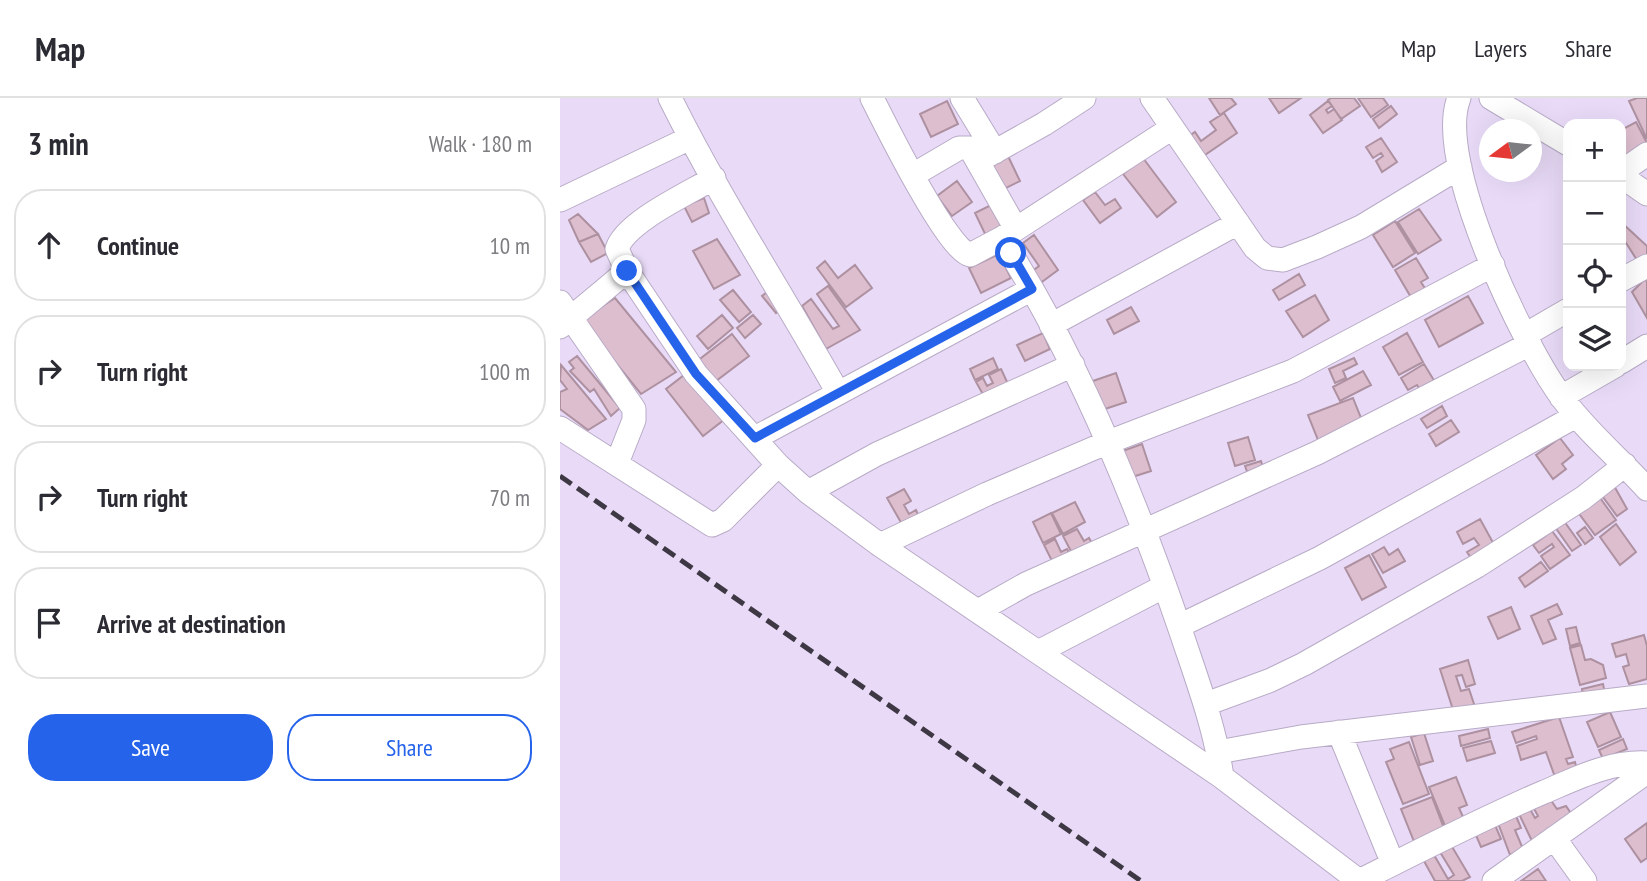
<!DOCTYPE html>
<meta charset="utf-8">
<style>
:root{--surface:#fff;--page:#f2f2f3;--text:#2b2b33;--muted:#7c7c81;--line:#e1e1e2;--accent:#2563eb}
body{margin:0;font-family:"PT Sans Narrow",sans-serif;background:var(--page);color:var(--text)}
.controls{position:absolute;right:21px;top:21px;display:grid;overflow:hidden;border-radius:14px;box-shadow:0 7px 28px #0002}
.controls button{width:63px;height:63px;display:grid;place-items:center;padding:0;border:0;border-bottom:2px solid var(--line);background:var(--surface);color:var(--text);font:35px sans-serif}
.compass{position:absolute;left:919px;top:21px;width:63px;height:63px;border-radius:50%;background:var(--surface);box-shadow:0 7px 28px #0002;rotate:255deg}
.stop{position:absolute;width:21px;height:21px;margin:-16px;border:5px solid #2563eb;border-radius:50%;background:#fff}
.stop.end{background:#2563eb;border-color:#fff;box-shadow:0 2px 7px #0008}
.list{margin:0;padding:0;list-style:none}
h2{display:flex;justify-content:space-between;align-items:center;height:91px;margin:0;padding:0 28px;font-size:30px}
h2 small{font-size:23px;font-weight:400;color:var(--muted)}
.list li{display:grid;grid-template-columns:46px 1fr auto;gap:21px;align-items:center;box-sizing:border-box;height:112px;margin:0 14px 14px;padding:0 14px;border:2px solid var(--line);border-radius:28px}
.list b{display:block;font-size:26px;white-space:nowrap}
.list em{font-size:23px;font-style:normal;color:var(--muted)}
.actions{display:flex;gap:14px;padding:21px 28px}
.actions a{flex:1;padding:16px 0;border:2px solid var(--accent);border-radius:28px;text-align:center;font-size:24px;color:var(--accent)}
.actions .main{background:var(--accent);color:#fff}
.icon{flex:none;width:38px;height:38px;fill:none;stroke:currentColor;stroke-width:2;stroke-linecap:round;stroke-linejoin:round}
.map{position:relative;flex:none;width:1087px;height:783px;overflow:hidden}
header{display:flex;align-items:center;gap:42px;box-sizing:border-box;height:98px;padding:0 35px;background:var(--surface);border-bottom:2px solid var(--line)}
header strong{font-size:33px}
nav{display:flex;gap:38px;margin-inline-start:auto;font-size:24px}
main{display:flex}
aside{flex:1;background:var(--surface)}
.map>svg:first-child{display:block}
.building{fill:#ddbece;stroke:#ae91a0;stroke-width:2}
.lines{fill:none;stroke-linecap:round;stroke-linejoin:round}
.minor-casing{stroke:#b8abc6;stroke-width:25}
.minor{stroke:#fff;stroke-width:23}
.rail{stroke:#3e3845;stroke-width:5;stroke-dasharray:14 7;stroke-linecap:butt}
.route{stroke:#2563eb;stroke-width:9}
</style>
<header>
<strong>Map</strong>
<nav><a>Map</a><a>Layers</a><a>Share</a></nav>
</header>
<main>
<aside>
<h2>3 min<small>Walk · 180 m</small></h2>
<ul class="list">
<li><svg class="icon" aria-label="ahead" viewBox="0 0 24 24"><path d="M12 20V5M6 11l6-6 6 6"/></svg><div><b>Continue</b></div><em>10 m</em></li>
<li><svg class="icon" aria-label="right" viewBox="0 0 24 24"><path d="M7 20v-9h11M14 6l5 5-5 5"/></svg><div><b>Turn right</b></div><em>100 m</em></li>
<li><svg class="icon" aria-label="right" viewBox="0 0 24 24"><path d="M7 20v-9h11M14 6l5 5-5 5"/></svg><div><b>Turn right</b></div><em>70 m</em></li>
<li><svg class="icon" aria-label="arrive" viewBox="0 0 24 24"><path d="M6 21V4h12l-3 4 3 4H6"/></svg><div><b>Arrive at destination</b></div></li>
</ul>
<div class="actions"><a class="main">Save</a><a>Share</a></div>
</aside>
<div class="map">
<svg width="1087" height="783" viewBox="0 0 1087 783">
<rect width="100%" height="100%" fill="#e9dbf8"/>
<path class="building" d="M649 0H671L676 6 660 17Z
M709 0H741L719 15Z
M771 0H794L800 8 781 21 768 2Z
M798 0H823L828 7 811 19Z
M1077 0H1087V41L1069 3Z
M387 3 398 26 371 39 360 16Z
M768 3 772 8 766 12 768 15 774 11 782 22 763 35 750 17Z
M831 8 837 16 819 30 813 21Z
M664 15 677 35 639 61 625 41 635 34 641 43 656 32 650 24Z
M1076 24 1087 45V58L1071 67 1061 49V32Z
M821 40 837 64 822 74 816 63 823 58 821 55 813 60 806 49Z
M447 56 460 83 440 93 427 66Z
M583 60 616 104 597 119 563 76Z
M397 83 412 104 392 118 377 98Z
M535 94 545 107 555 101 561 110 540 125 523 102Z
M144 100 149 115 132 124 124 108Z
M433 106 446 131 427 140 415 115Z
M859 111 881 142 858 156 838 124Z
M18 116 38 136 19 144 9 122Z
M835 123 855 155 833 169 813 137Z
M1062 125 1087 148V165L1082 170 1061 137Z
M38 136 48 155 31 164 19 144Z
M474 137 498 172 475 189 467 177 479 168 463 145Z
M157 141 180 177 154 191 133 153Z
M439 156 451 180 421 195 409 170Z
M856 160 868 180 861 184 866 192 852 201 835 172Z
M265 163 278 180 295 167 312 190 286 209 257 170Z
M739 176 745 187 719 202 713 192Z
M1085 181 1087 184V220L1072 194Z
M268 188 300 232 266 251 242 208 251 201 273 231 279 228 257 196Z
M212 190 225 208 216 215 202 198Z
M173 192 191 214 179 224 160 202Z
M755 197 769 222 743 239 726 213Z
M908 198 923 225 879 249 865 222Z
M55 200 116 274 81 296 21 222Z
M571 209 579 223 554 236 547 222Z
M162 217 173 230 148 251 137 238Z
M193 217 201 226 185 240 177 230Z
M483 235 490 251 465 263 457 247Z
M847 235 863 264 839 277 823 249Z
M172 236 189 258 152 286 136 264Z
M17 258 60 310 51 318 34 291 30 294 10 273 14 270 9 264Z
M433 260 438 271 415 282 410 271Z
M794 260 797 266 783 273 786 280 775 285 769 271Z
M864 266 878 289 864 298 857 287 848 292 841 280Z
M1 267 46 321 28 332 0 311V294L7 291 0 282Z
M441 271 449 288 425 300 416 284 423 280 427 288 433 285 429 277Z
M803 273 811 287 780 303 773 289Z
M128 274 165 321 143 338 106 291Z
M556 275 566 304 539 313 530 284Z
M793 300 803 325 758 342 748 317Z
M882 308 887 318 867 330 861 321Z
M891 322 899 334 876 348 869 336Z
M688 339 695 362 675 368 668 345Z
M1000 340 1013 357 1002 366 1006 371 993 381 976 357Z
M582 346 591 373 566 381 557 355Z
M701 363 705 377 690 382 685 368Z
M1053 386 1067 411 1057 418 1040 395Z
M344 391 351 403 344 407 349 416 356 412 359 419 343 428 327 400Z
M1038 397 1056 422 1035 437 1017 413Z
M515 404 525 424 503 436 492 415Z
M491 415 501 436 483 445 473 424Z
M920 421 936 450 913 463 907 454 919 447 914 440 903 446 897 434Z
M1004 423 1021 447 1012 453 995 429Z
M1056 426 1076 454 1060 467 1040 439Z
M1025 429 1033 440 1025 446 1017 435Z
M517 431 524 443 529 440 535 451 515 461 503 438Z
M992 433 1010 457 990 471 981 458 994 449 992 446 979 455 973 447Z
M495 441 501 454 507 451 513 462 496 471 484 447Z
M824 449 829 457 838 451 845 463 823 475 812 456Z
M809 457 826 489 802 502 785 470Z
M981 464 988 473 965 489 959 480Z
M997 506 1002 516 988 522 996 541 983 546 971 518Z
M951 509 960 531 938 541 928 519Z
M1016 529 1020 545 1010 548 1006 531Z
M1084 537 1087 548V581L1069 586 1063 569 1069 567 1066 556 1056 559 1052 546Z
M1021 547 1025 562 1031 561 1043 567 1046 580 1020 587 1010 550Z
M908 562 915 586 906 589 902 577 896 578 901 593 909 591 915 609 894 615 880 571Z
M1043 586 1045 596 1023 600 1022 591Z
M1050 614 1061 639 1038 649 1027 624Z
M999 619 1013 659 1006 661 1008 666 1015 664 1017 672 995 679 986 654 961 662 957 648 977 641 976 638 956 645 952 634Z
M928 631 930 640 901 648 899 638Z
M864 635 873 663 860 667 851 639Z
M1063 641 1067 651 1043 661 1039 652Z
M931 643 935 655 907 663 903 650Z
M849 644 869 696 843 706 826 664 834 661 830 651Z
M896 679 907 707 899 710 904 721 885 728 869 689Z
M872 699 885 733 855 746 841 711Z
M990 701 997 711 1006 708 1012 717 972 743 959 716 970 711 975 720 978 718 973 709Z
M956 718 961 730 955 732 963 751 950 757 938 725Z
M1087 725V760L1081 764 1065 741Z
M935 727 941 741 921 749 915 735Z
M891 747 910 779 902 783H875L864 763 874 757 888 781 894 777 880 754Z
M978 771 986 783H961Z"/>
<g class="lines">
<g class="minor-casing">
<path id="minor" d="M110 0C160 101 222 195 277 293
M312 0C325 26 388 153 410 157L442 140 472 191
M402 0 435 54
M592 0 695 150 707 160 723 162 757 149 801 129 900 69
M899 0C874 62 963 248 1003 301 1028 335 1059 360 1087 391
M931 0 1008 46
M420 62 484 26 524 0
M1061 74 1087 56
M353 77 399 50H410L456 131
M1061 78 1087 96
M154 80C129 95 65 124 57 151L67 173 136 276 218 367 248 394 320 447 662 679
M0 102 130 40
M442 140 612 30
M1061 182 1087 168
M0 204 74 311V322L57 365
M491 227 678 125
M0 229 67 173
M965 237 1008 212
M1061 264 1087 248
M1001 299 1055 268
M0 330 152 427 163 422 218 367
M195 340 472 191C533 299 581 417 621 534 637 582 655 629 662 679L799 783
M248 394 317 356 513 267
M320 447 427 396 546 345 733 273 933 167
M418 513 466 486 757 355 970 246
M619 528 760 460 1016 318
M478 554 605 488
M646 606 711 582 744 566 917 468 1023 400 1065 367
M779 634 833 766
M658 654 741 639 1087 598
M994 740 1025 783
M799 783C861 752 921 721 984 694 1017 680 1050 663 1087 665
M934 783 1087 674"/>
</g>
<use href="#minor" class="minor"/>
<path class="rail" d="M0 378 581 783"/>
</g>
<g class="lines">
<path class="route" d="M67 173 136 276 195 340 472 191 451 155"/>
</g>
</svg>
<div class="controls">
<button>+</button>
<button>−</button>
<button><svg class="icon" aria-label="locate" viewBox="0 0 24 24"><circle cx="12" cy="12" r="6"/><path d="M12 2v4M12 18v4M2 12h4M18 12h4"/></svg></button>
<button><svg class="icon" aria-label="layers" viewBox="0 0 24 24"><path d="M12 4l9 5-9 5-9-5zM3 14l9 5 9-5"/></svg></button>
</div>
<svg class="compass" viewBox="-18 -18 36 36"><path d="M0-13l5 13h-10z" fill="#e53935"/><path d="M0 13l5-13h-10z" fill="#7c7c81"/></svg>
<div class="stop" style="left:451px;top:155px"></div>
<div class="stop end" style="left:67px;top:173px"></div>
</div>
</main>
